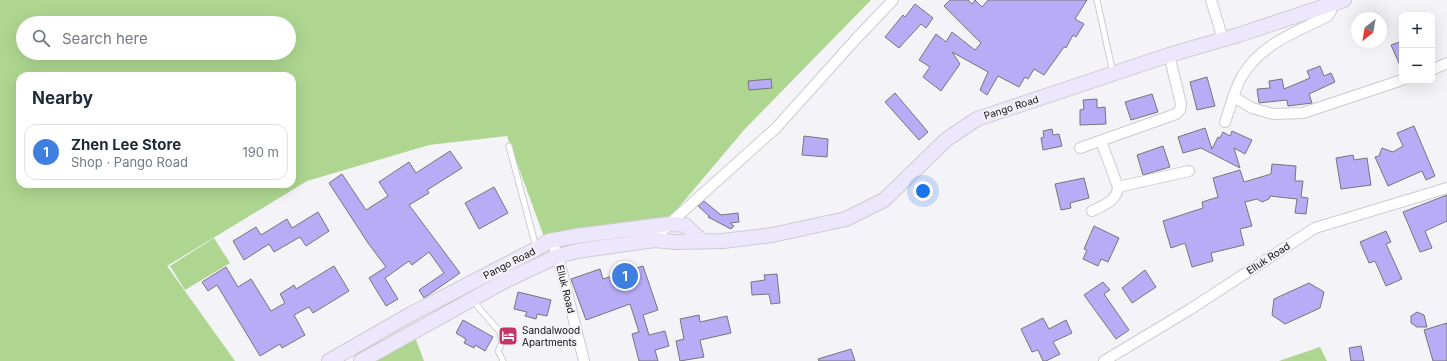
<!DOCTYPE html>
<meta charset="utf-8">
<style>
:root{--surface:#fff;--page:#f6f6f7;--text:#1f2937;--muted:#747a83;--line:#e0e1e3;--accent:#c33667}
body{margin:0;font-family:Inter,sans-serif;background:var(--page);color:var(--text)}
.controls{position:absolute;right:12px;top:12px;display:grid;overflow:hidden;border-radius:8px;box-shadow:0 4px 16px #0002}
.controls button{width:36px;height:36px;display:grid;place-items:center;padding:0;border:0;border-bottom:1px solid var(--line);background:var(--surface);color:var(--text);font:20px sans-serif}
.compass{position:absolute;left:1351px;top:12px;width:36px;height:36px;border-radius:50%;background:var(--surface);box-shadow:0 4px 16px #0002;rotate:211deg}
.you{position:absolute;left:923px;top:191px;width:14px;height:14px;margin:-10px;border:3px solid #fff;border-radius:50%;background:#1a73e8;box-shadow:0 0 0 6px #1a73e833}
.badge{display:grid;place-items:center;width:26px;height:26px;border-radius:50%;background:var(--accent);color:#fff;font-size:13px;font-weight:700}
.pin{position:absolute;translate:-50% -50%;border:2px solid #fff;box-shadow:0 1px 4px #0006}
.list{margin:0;padding:0;list-style:none}
h2{display:flex;justify-content:space-between;align-items:center;height:52px;margin:0;padding:0 16px;font-size:17px}
h2 small{font-size:13px;font-weight:400;color:var(--muted)}
.list li{display:grid;grid-template-columns:26px 1fr auto;gap:12px;align-items:center;box-sizing:border-box;height:56px;margin:0 8px 8px;padding:0 8px;border:1px solid var(--line);border-radius:12px}
.list b{display:block;font-size:15px;white-space:nowrap}
.list p{margin:0;font-size:13px;white-space:nowrap;color:var(--muted)}
.list em{font-size:13px;font-style:normal;color:var(--muted)}
.icon{flex:none;width:22px;height:22px;fill:none;stroke:currentColor;stroke-width:2;stroke-linecap:round;stroke-linejoin:round}
.map{position:relative;flex:none;width:1447px;height:361px;overflow:hidden}
.search{position:absolute;background:var(--surface);box-shadow:0 4px 16px #0002;left:16px;top:16px;width:280px;height:44px;display:flex;align-items:center;gap:10px;box-sizing:border-box;padding:0 14px;border-radius:22px;color:var(--muted);font-size:15px}
.panel{position:absolute;background:var(--surface);box-shadow:0 4px 16px #0002;left:16px;top:72px;width:280px;height:116px;border-radius:12px}
.map>svg:first-child{display:block}
.green{fill:#aed690;fill-rule:evenodd}
.building{fill:#b7acf5;stroke:#76767a}
.lines{fill:none;stroke-linecap:round;stroke-linejoin:round}
.lane-casing{stroke:#ccccd0;stroke-width:7}
.street-casing{stroke:#ccccd0;stroke-width:12}
.secondary-casing{stroke:#ccccd0;stroke-width:16}
.lane{stroke:#fff;stroke-width:5}
.street{stroke:#fff;stroke-width:10}
.secondary{stroke:#ece7fc;stroke-width:14}
.labels{text-anchor:middle;stroke-width:4;stroke-linejoin:round;paint-order:stroke}
.street-label{font-size:10px;fill:#111012;stroke:#f4f3f8}
.poi-label{font-size:10px;fill:#111012;stroke:#f4f3f8;text-anchor:start}
</style>
<div class="map">
<svg width="1447" height="361" viewBox="0 0 1447 361">
<rect width="100%" height="100%" fill="#f4f3f8"/>
<path class="green" d="M0 0H871L744 130 652 239 550 253 507 136 429 145 307 181 167 266 235 361H0ZM23 23H289V53H23ZM20 76H292V184H20Z
M214 238 230 263 185 290 170 266Z
M411 327 424 361H354Z
M1320 347 1327 361H1279Z"/>
<path class="building" d="M950 0H968L972 4 975 0 982 7 988 0H1087L1075 19 1084 24 1076 37 1073 35 1066 48 1064 47 1044 75 1034 69 1028 79 1025 77 1019 87 998 76 987 95 980 90 988 72 952 52 960 64 941 91 923 77 930 67 919 60 936 34 946 42 952 32 975 50 981 43 944 6Z
M915 4 933 18 926 28 921 24 899 48 885 37 903 15 905 17Z
M1402 41V70L1391 45Z
M1320 66 1324 76 1331 73 1335 82 1309 94 1312 103 1288 106 1287 100 1259 103 1257 89 1270 88 1269 81 1282 79 1284 89 1310 78 1307 71Z
M1207 77 1215 106 1197 110 1190 82Z
M771 79 772 88 749 90 748 81Z
M895 93 928 132 919 140 885 102Z
M1152 94 1158 112 1131 120 1125 102Z
M1097 99V108L1105 107 1106 124 1080 125V110L1084 109 1083 100Z
M1414 126 1435 176 1426 180 1422 171 1388 186 1375 157 1379 156 1382 148 1393 152 1403 146 1397 133Z
M1205 128 1212 149 1218 137 1220 138 1223 132 1230 136 1232 131 1252 140 1245 154 1234 148 1240 168 1201 148 1183 153 1178 137Z
M1052 129 1053 135 1059 134 1062 146 1043 150 1041 138 1044 137 1043 131Z
M804 136 828 139 827 157 802 155Z
M1163 146 1170 167 1143 175 1137 155Z
M450 151 462 168 427 190 429 193 409 205 460 273 424 298 419 290 444 273 429 252 412 265 409 261 385 278 398 299 386 306 369 278 386 267 368 243 329 183 342 174 366 210 388 196 379 182 409 162 416 173Z
M1353 155 1354 160 1367 158 1371 185 1341 189 1336 158Z
M1272 164 1296 166 1295 181H1303L1301 197 1308 198 1306 214 1295 213 1297 199 1270 196 1269 199 1262 202 1257 199 1245 202 1252 226 1240 229 1244 245 1211 253 1213 261 1192 267 1185 243 1171 248 1163 221 1203 208 1202 202 1218 197 1213 178 1240 170 1244 182 1271 174Z
M1084 178 1089 198 1070 203 1071 208 1061 210 1055 184Z
M494 187 508 213 479 229 465 203Z
M1447 195V221L1425 231 1432 248 1420 252 1403 212Z
M704 201 721 215 738 213 739 222 730 223 734 226 731 229 708 217H710L698 206Z
M318 212 329 231 306 246 300 237 274 252 269 244 244 260 233 241 256 227 261 235 287 219 292 228Z
M1094 226 1119 238 1108 262 1101 259 1098 266 1083 259 1087 250 1084 249Z
M1386 231 1391 242 1386 244 1402 279 1386 286 1375 261 1369 263 1360 242Z
M334 266 349 291 313 313 309 307 294 315 305 335 282 348 280 344 260 356 217 285 208 291 202 282 226 267 238 287 251 279 271 311 285 303 280 294 294 285 296 289Z
M643 266 658 310 643 315 649 335 665 331 669 346 655 350 658 361H639L632 334 639 332 630 304 586 320 571 279 600 269 603 279Z
M1145 270 1156 287 1132 303 1122 288Z
M777 274 780 303 771 304 769 294 752 295 751 282 765 280 764 275Z
M1103 282 1110 290 1104 294 1129 330 1116 339 1084 295Z
M1309 283 1324 292 1320 308 1285 324 1272 315 1274 299Z
M518 292 551 300 547 316 537 314 536 319 525 316 527 312 514 309Z
M1417 312 1424 315 1427 327H1417L1411 323V316Z
M699 315 700 322 727 316 731 333 700 340 704 357 680 361 676 341 684 339 680 319Z
M1043 318 1049 329 1066 320 1072 333 1053 342 1060 354 1046 361H1043L1038 350 1032 352 1021 329Z
M463 320 493 337 485 351 475 345 474 348 464 343 466 339 456 333Z
M1447 323V361H1433L1424 330Z
M1361 346 1364 361H1351L1349 348Z
M851 349 855 361H819L818 359Z"/>
<g class="lines">
<g class="lane-casing">
<path id="lane" d="M1097 0 1113 73
M509 146 536 247
M472 300 500 332 502 343 498 351 503 361"/>
</g>
<g class="street-casing">
<path id="street" d="M1211 0 1223 39
M1432 70 1447 63
M1234 97 1252 108 1273 114 1303 113 1402 80
M1225 122C1230 108 1234 91 1241 78 1260 44 1296 32 1328 16L1331 11V6
M1101 141 1118 187
M1080 148 1176 114 1180 110 1181 104 1169 55
M1092 211C1104 205 1117 201 1118 187L1189 171
M551 240 558 256 584 361
M654 240 669 224 776 128 855 40 893 0
M1104 361 1189 310 1315 228 1447 188"/>
</g>
<g class="secondary-casing">
<path id="secondary" d="M329 361 411 314 536 249 549 241 576 236 669 224 685 225 701 240
M361 361 505 281 558 256 577 251 654 240 676 242 723 241 772 235 846 219 884 200 947 139 977 119 1169 55 1238 35 1344 0"/>
</g>
<use href="#lane" class="lane"/>
<use href="#street" class="street"/>
<use href="#secondary" class="secondary"/>
</g>
<defs>
<g id="hotel-square" transform="scale(1)"><rect x="-9" y="-9" width="18" height="18" rx="4" fill="#c33667" stroke="#f4f3f8"/><path d="M-6-4.5h1.5V1H6V5H4.5V3h-9V5H-6ZM-4 0a1.8 1.8 0 1 1 3.6 0ZM.5 0V-2.5h3Q6-2.5 6 0Z" fill="#fff"/></g>
</defs>
<g fill-rule="evenodd">
<use href="#hotel-square" x="508" y="336"/>
</g>
<g class="labels">
<g class="street-label">
<text transform="translate(1011 107) rotate(-18)" y="4">Pango Road</text>
<text transform="translate(1268 258) rotate(-33)" y="4">Elluk Road</text>
<text transform="translate(509 263) rotate(-27)" y="4">Pango Road</text>
<text transform="translate(566 289) rotate(76)" y="4">Elluk Road</text>
</g>
<g class="poi-label">
<text x="522" y="334">Sandalwood<tspan x="522" dy="12">Apartments</tspan></text>
</g>
</g>
</svg>
<div class="controls">
<button>+</button>
<button>−</button>
</div>
<svg class="compass" viewBox="-18 -18 36 36"><path d="M0-13l5 13h-10z" fill="#e53935"/><path d="M0 13l5-13h-10z" fill="#747a83"/></svg>
<div class="you"></div>
<div class="pin badge" style="left:625px;top:276px;background:#3f7fe0">1</div>
<div class="search"><svg class="icon" aria-label="search" viewBox="0 0 24 24"><circle cx="10" cy="10" r="6"/><path d="M15 15l6 6"/></svg>Search here</div>
<section class="panel">
<h2>Nearby<small></small></h2>
<ul class="list">
<li><span class="badge" style="background:#3f7fe0">1</span><div><b>Zhen Lee Store</b><p>Shop · Pango Road</p></div><em>190 m</em></li>
</ul>
</section>
</div>
